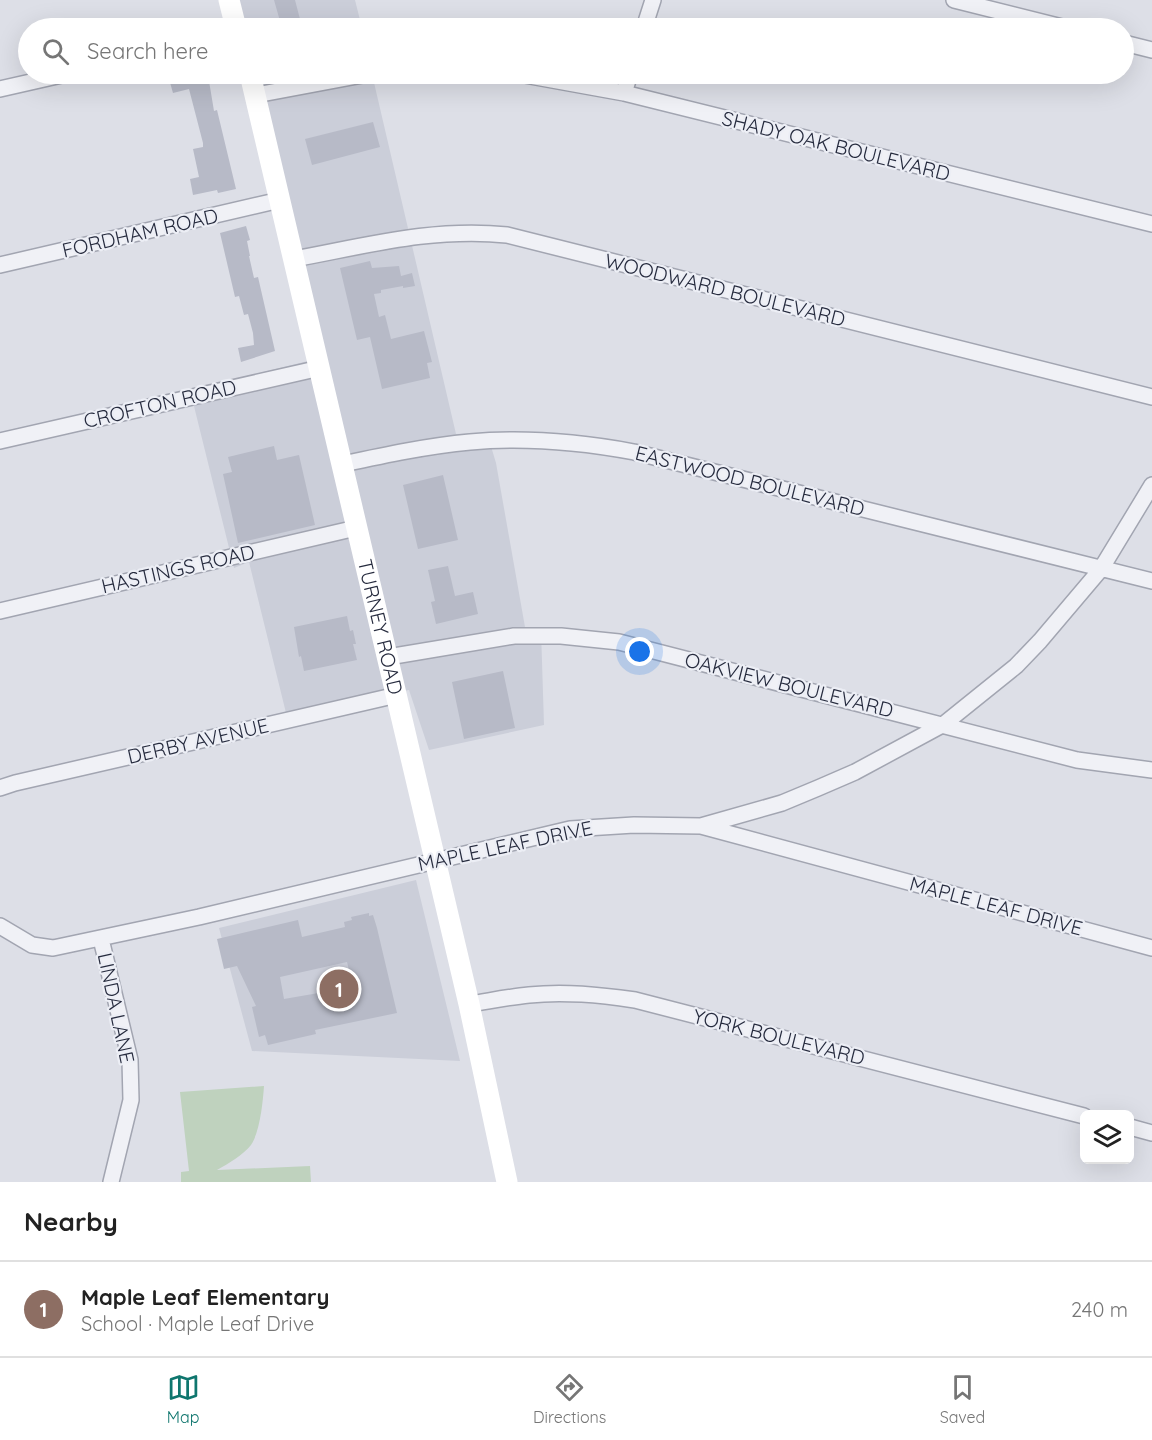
<!DOCTYPE html>
<meta charset="utf-8">
<style>
:root{--surface:#fff;--page:#f2f2f2;--text:#222;--muted:#767676;--line:#e0e0e0;--accent:#0f766e}
body{margin:0;font-family:Quicksand,sans-serif;background:var(--page);color:var(--text)}
.controls{position:absolute;right:18px;bottom:18px;display:grid;overflow:hidden;border-radius:9px;box-shadow:0 6px 24px #0002}
.controls button{width:54px;height:54px;display:grid;place-items:center;padding:0;border:0;border-bottom:2px solid var(--line);background:var(--surface);color:var(--text);font:30px sans-serif}
.you{position:absolute;left:640px;top:652px;width:21px;height:21px;margin:-15px;border:4px solid #fff;border-radius:50%;background:#1a73e8;box-shadow:0 0 0 9px #1a73e833}
.badge{display:grid;place-items:center;width:39px;height:39px;border-radius:50%;background:var(--accent);color:#fff;font-size:20px;font-weight:700}
.pin{position:absolute;translate:-50% -50%;border:3px solid #fff;box-shadow:0 2px 6px #0006}
.list{margin:0;padding:0;list-style:none}
h2{display:flex;justify-content:space-between;align-items:center;height:78px;margin:0;padding:0 24px;font-size:26px}
h2 small{font-size:20px;font-weight:400;color:var(--muted)}
.list li{display:grid;grid-template-columns:39px 1fr auto;gap:18px;align-items:center;box-sizing:border-box;height:96px;padding:0 24px;border-top:2px solid var(--line)}
.list b{display:block;font-size:22px;white-space:nowrap}
.list p{margin:0;font-size:20px;white-space:nowrap;color:var(--muted)}
.list em{font-size:20px;font-style:normal;color:var(--muted)}
.icon{flex:none;width:33px;height:33px;fill:none;stroke:currentColor;stroke-width:2;stroke-linecap:round;stroke-linejoin:round}
.map{position:relative;flex:none;width:1152px;height:1182px;overflow:hidden}
.search{position:absolute;background:var(--surface);box-shadow:0 6px 24px #0002;left:18px;right:18px;top:18px;height:66px;display:flex;align-items:center;gap:15px;box-sizing:border-box;padding:0 21px;border-radius:33px;color:var(--muted);font-size:22px}
.sheet{height:174px;background:var(--surface)}
nav{display:flex;justify-content:space-around;align-items:center;box-sizing:border-box;height:84px;border-top:2px solid var(--line);background:var(--surface);font-size:16px;color:var(--muted)}
nav a{display:grid;justify-items:center;gap:3px}
nav .on{color:var(--accent)}
.map>svg:first-child{display:block}
.built{fill:#cbced9}
.green{fill:#bfd2be}
.building{fill:#b7bac7;fill-rule:evenodd}
.lines{fill:none;stroke-linecap:round;stroke-linejoin:round}
.minor-casing{stroke:#a2a5b1;stroke-width:18}
.minor{stroke:#f0f1f6;stroke-width:15}
.secondary{stroke:#fff;stroke-width:21}
.labels{text-anchor:middle;stroke-width:4.5;stroke-linejoin:round;paint-order:stroke}
.street-label{font-size:20px;fill:#262b3e;stroke:#eceef5}
</style>
<div class="map">
<svg width="1152" height="1182" viewBox="0 0 1152 1182">
<rect width="100%" height="100%" fill="#dddfe7"/>
<path class="built" d="M221 0H355L362 28H229Z
M240 74H372L456 434 487 433 496 463 525 627 541 630 544 725 429 750 409 690 286 713 249 562 234 568 190 390 312 360Z
M416 880 460 1061 252 1051 219 928Z"/>
<path class="green" d="M264 1086C263 1101 260 1132 251 1145 243 1155 228 1164 217 1170L310 1166 311 1182H181V1172L189 1171 180 1092Z"/>
<path class="building" d="M274 0H295L301 23 282 28Z
M186 74 208 75 214 111 217 110 236 189 218 193 217 190 193 195 190 179 199 177 193 149 203 147V143L189 89 173 93 169 79 186 75Z
M373 122 380 147 312 165 305 139Z
M246 226 250 240 247 241 250 256H249L254 278 258 277 275 351 241 362 238 348 254 345 253 333 248 314 244 315 239 296 235 297 220 233Z
M370 261 372 268 399 266 401 276 412 273 415 286 403 288V286L381 290V293L374 294 379 317 385 315 391 339 424 331 432 362 427 363 430 378 382 389 370 337 357 340 340 268Z
M274 446 277 460 299 455 315 525 238 543 223 474 232 472 228 457Z
M443 475 458 540 418 549 403 485Z
M448 566 455 596 473 592 478 614 436 624 431 602 435 601 428 570Z
M347 616 350 631 353 630 356 644H353L357 660 304 671 301 656 299 657 294 627Z
M503 671 515 728 464 739 452 682Z
M369 913V916L373 915 377 928 397 1013 315 1030 316 1034 268 1045 265 1035 259 1037 252 1007 256 1006 237 966 224 969 217 939 298 920 302 937 345 927 344 922 352 920 351 917ZM347 962 353 987 284 999 280 977Z"/>
<g class="lines">
<g class="minor-casing">
<path id="minor" d="M954 0 1066 28
M644 28 653 0
M1124 43 1152 50
M519 74 624 93 1152 224
M0 89 66 74
M624 93 630 74
M256 95 368 74
M294 259C365 246 434 227 507 235L1152 397
M0 265 280 200
M0 441 320 368
M343 464C385 455 427 446 470 442 525 437 580 442 634 452L1152 581
M0 611 356 528
M388 657 514 636H561L619 642 1077 760 1152 770
M0 788 15 783 397 695
M701 826 782 803 818 788 855 772 944 724 1016 666 1040 641 1101 569 1152 485
M0 926 32 945 53 948 199 917 570 829 634 825 701 826 1152 948
M101 939 130 1060 131 1100 111 1182
M469 1004C489 1001 509 997 529 995 564 991 600 995 635 1000L1084 1116
M1130 1127 1152 1133"/>
</g>
<use href="#minor" class="minor"/>
<g class="secondary">
<path d="M229 0 236 28"/>
<path id="s1" d="M250 74 469 1004 507 1182"/>
</g>
</g>
<g class="labels">
<g class="street-label">
<text transform="translate(836 146) rotate(14)" y="7">SHADY OAK BOULEVARD</text>
<text transform="translate(140 233) rotate(-13)" y="7">FORDHAM ROAD</text>
<text transform="translate(725 290) rotate(14)" y="7">WOODWARD BOULEVARD</text>
<text transform="translate(160 404) rotate(-13)" y="7">CROFTON ROAD</text>
<text transform="translate(750 481) rotate(14)" y="7">EASTWOOD BOULEVARD</text>
<text transform="translate(178 569) rotate(-13)" y="7">HASTINGS ROAD</text>
<text dy="7" stroke="none"><textPath href="#s1" startOffset="568">TURNEY ROAD</textPath></text>
<text transform="translate(789 685) rotate(14)" y="7">OAKVIEW BOULEVARD</text>
<text transform="translate(198 741) rotate(-13)" y="7">DERBY AVENUE</text>
<text transform="translate(505 846) rotate(-12)" y="7">MAPLE LEAF DRIVE</text>
<text transform="translate(996 906) rotate(15)" y="7">MAPLE LEAF DRIVE</text>
<text transform="translate(116 1008) rotate(78)" y="7">LINDA LANE</text>
<text transform="translate(779 1037) rotate(14)" y="7">YORK BOULEVARD</text>
</g>
</g>
</svg>
<div class="controls">
<button><svg class="icon" aria-label="layers" viewBox="0 0 24 24"><path d="M12 4l9 5-9 5-9-5zM3 14l9 5 9-5"/></svg></button>
</div>
<div class="you"></div>
<div class="pin badge" style="left:339px;top:989px;background:#8d6e63">1</div>
<div class="search"><svg class="icon" aria-label="search" viewBox="0 0 24 24"><circle cx="10" cy="10" r="6"/><path d="M15 15l6 6"/></svg>Search here</div>
</div>
<section class="sheet">
<h2>Nearby<small></small></h2>
<ul class="list">
<li><span class="badge" style="background:#8d6e63">1</span><div><b>Maple Leaf Elementary</b><p>School · Maple Leaf Drive</p></div><em>240 m</em></li>
</ul>
</section>
<nav>
<a class="on"><svg class="icon" aria-label="map" viewBox="0 0 24 24"><path d="M3 6l6-2 6 2 6-2v14l-6 2-6-2-6 2zM9 4v14M15 6v14"/></svg>Map</a>
<a><svg class="icon" aria-label="directions" viewBox="0 0 24 24"><path d="M12 3l9 9-9 9-9-9zM9 14v-3h6M13 9l2 2-2 2"/></svg>Directions</a>
<a><svg class="icon" aria-label="saved" viewBox="0 0 24 24"><path d="M7 4h10v16l-5-4-5 4z"/></svg>Saved</a>
</nav>
